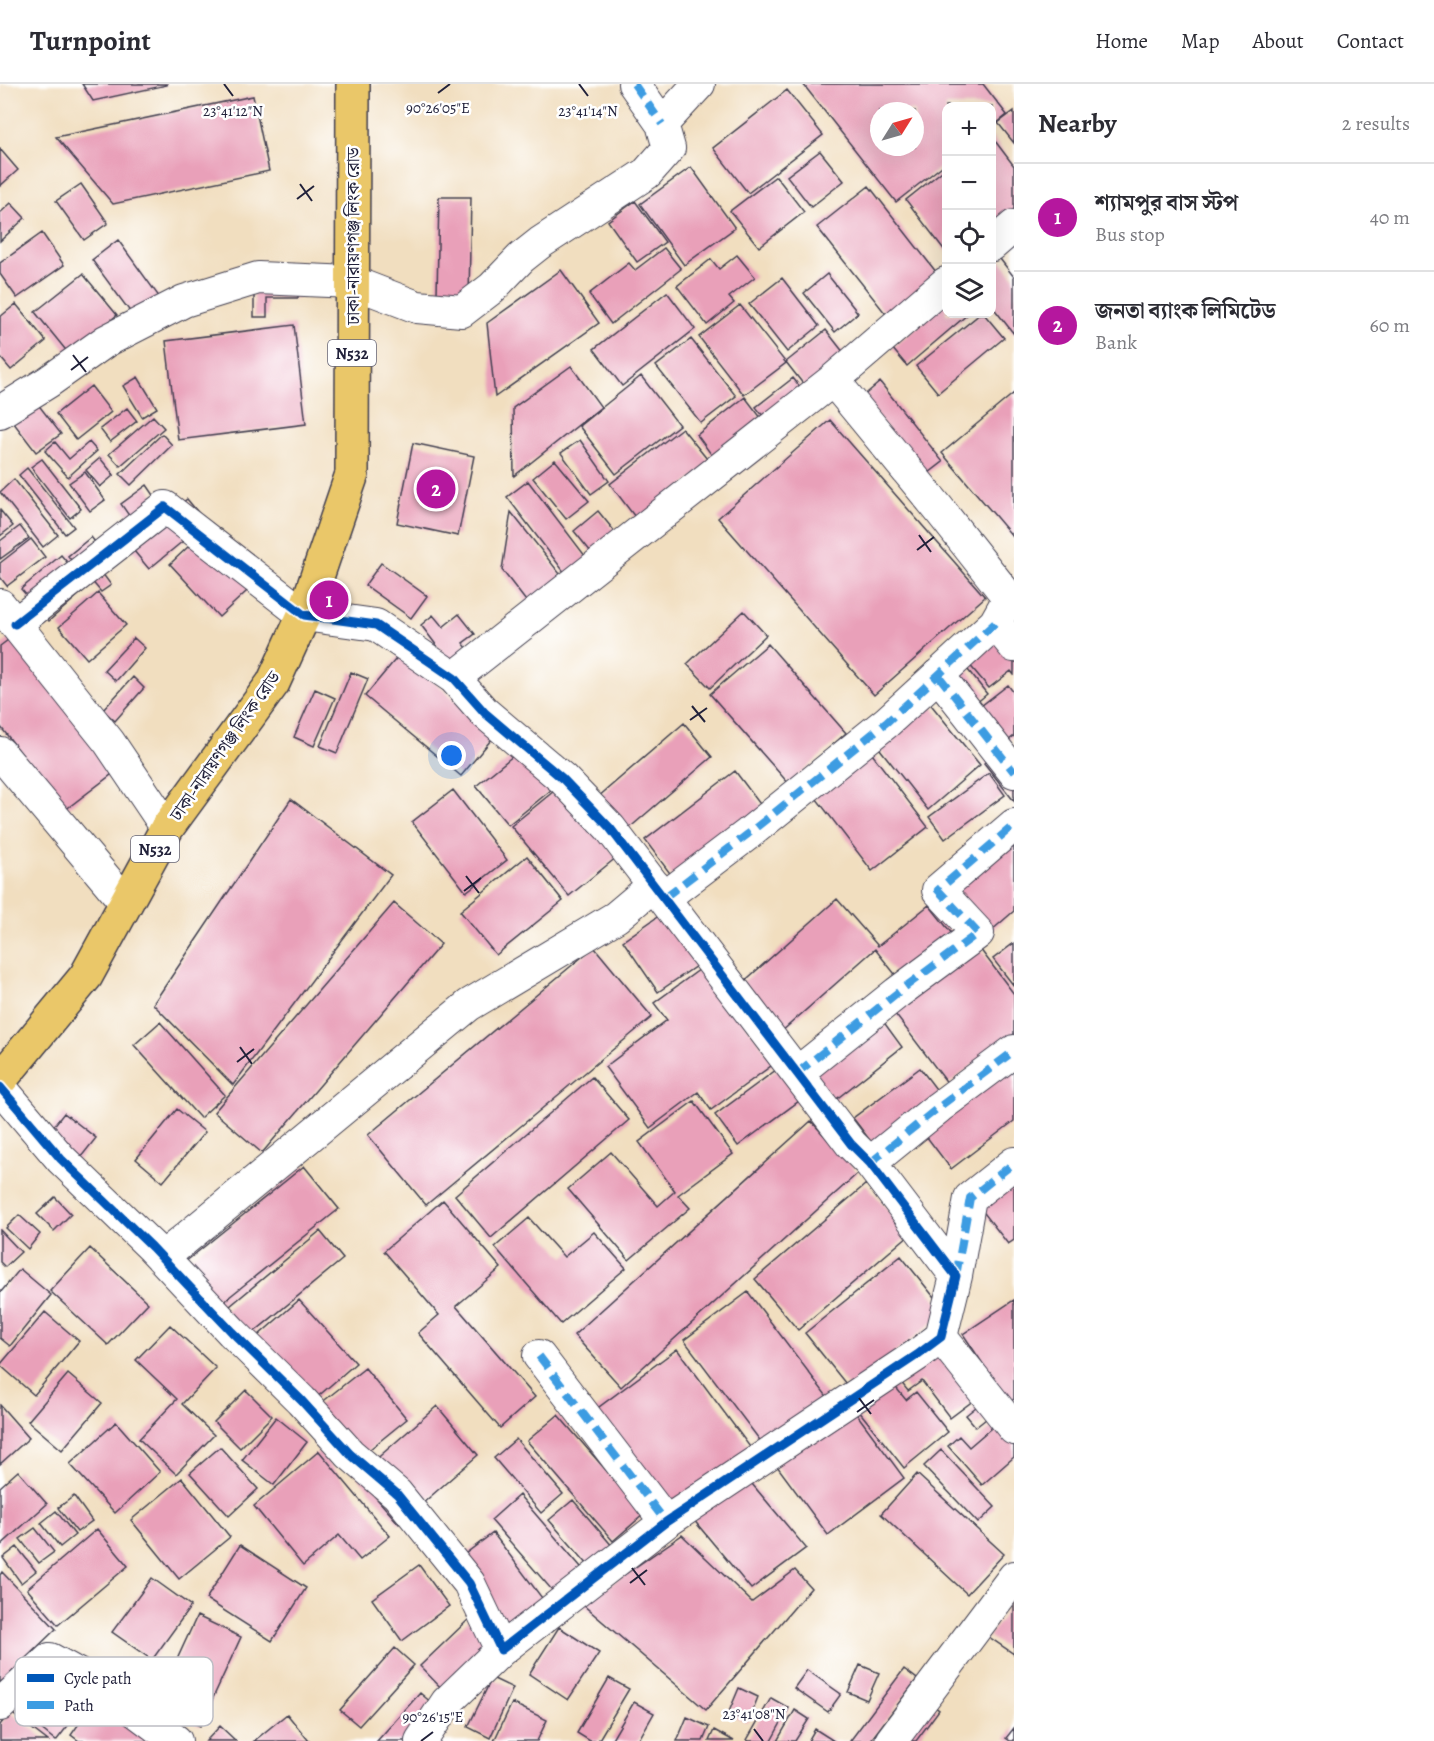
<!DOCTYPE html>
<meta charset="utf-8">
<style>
:root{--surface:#fff;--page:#f7f7f7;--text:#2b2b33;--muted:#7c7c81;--line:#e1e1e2;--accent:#b5179e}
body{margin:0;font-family:Alegreya,"Noto Serif Bengali",serif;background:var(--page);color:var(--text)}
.controls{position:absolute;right:18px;top:18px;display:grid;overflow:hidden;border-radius:12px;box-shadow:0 6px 24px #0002}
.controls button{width:54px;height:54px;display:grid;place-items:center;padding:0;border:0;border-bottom:2px solid var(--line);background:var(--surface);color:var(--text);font:30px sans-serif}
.compass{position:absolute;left:870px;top:18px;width:54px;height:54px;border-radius:50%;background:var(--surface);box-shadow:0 6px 24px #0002;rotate:53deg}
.you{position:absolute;left:452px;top:672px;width:21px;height:21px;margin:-15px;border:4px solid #fff;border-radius:50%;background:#1a73e8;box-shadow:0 0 0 9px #1a73e833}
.badge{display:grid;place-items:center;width:39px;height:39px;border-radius:50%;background:var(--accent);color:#fff;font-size:20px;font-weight:700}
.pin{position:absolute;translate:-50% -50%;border:3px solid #fff;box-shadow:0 2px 6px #0006}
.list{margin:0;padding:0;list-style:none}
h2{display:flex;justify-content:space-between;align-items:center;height:78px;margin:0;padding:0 24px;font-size:26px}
h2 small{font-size:20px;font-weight:400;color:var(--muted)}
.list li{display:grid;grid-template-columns:39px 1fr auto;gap:18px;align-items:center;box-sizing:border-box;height:108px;padding:0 24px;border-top:2px solid var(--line)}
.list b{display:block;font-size:22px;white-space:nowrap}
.list p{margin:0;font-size:20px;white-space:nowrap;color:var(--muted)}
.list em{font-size:20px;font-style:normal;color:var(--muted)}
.icon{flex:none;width:33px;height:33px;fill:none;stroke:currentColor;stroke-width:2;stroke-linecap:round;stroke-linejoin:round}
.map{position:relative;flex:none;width:1014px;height:1657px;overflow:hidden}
header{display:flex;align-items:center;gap:36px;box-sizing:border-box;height:84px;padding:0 30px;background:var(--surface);border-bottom:2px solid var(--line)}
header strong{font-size:28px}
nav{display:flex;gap:33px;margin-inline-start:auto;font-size:21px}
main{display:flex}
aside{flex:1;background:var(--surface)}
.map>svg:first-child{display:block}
.building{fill:#e9a0b9;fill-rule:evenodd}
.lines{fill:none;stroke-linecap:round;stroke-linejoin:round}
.minor-casing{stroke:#413e4f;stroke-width:34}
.trunk-casing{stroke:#413e4f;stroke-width:36}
.minor{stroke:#fff;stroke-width:32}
.trunk{stroke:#eac769;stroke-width:33}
.quiet{stroke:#3c9ce2;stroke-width:8;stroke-dasharray:15 8;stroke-linecap:butt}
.cycleway-casing{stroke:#fff;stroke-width:13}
.cycleway{stroke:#0057b8;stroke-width:9}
.ticks{fill:none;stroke:#22223b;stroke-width:2}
.labels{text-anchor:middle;stroke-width:5;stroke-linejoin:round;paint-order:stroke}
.shield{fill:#fff;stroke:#646476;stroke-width:1.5}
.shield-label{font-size:16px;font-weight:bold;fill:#22223b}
.street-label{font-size:18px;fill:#22223b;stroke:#fff}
.key{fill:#fff;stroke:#bdbdc4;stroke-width:1.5}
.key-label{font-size:16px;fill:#22223b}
.ticks-label{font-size:15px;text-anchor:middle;fill:#22223b;stroke:#fff;stroke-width:5;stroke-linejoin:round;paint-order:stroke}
</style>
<header>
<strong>Turnpoint</strong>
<nav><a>Home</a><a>Map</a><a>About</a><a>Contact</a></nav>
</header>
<main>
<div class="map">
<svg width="1014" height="1657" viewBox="0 0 1014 1657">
<rect width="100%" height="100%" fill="#fff"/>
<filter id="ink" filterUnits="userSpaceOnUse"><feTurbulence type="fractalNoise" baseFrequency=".0167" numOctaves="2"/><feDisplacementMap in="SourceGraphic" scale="12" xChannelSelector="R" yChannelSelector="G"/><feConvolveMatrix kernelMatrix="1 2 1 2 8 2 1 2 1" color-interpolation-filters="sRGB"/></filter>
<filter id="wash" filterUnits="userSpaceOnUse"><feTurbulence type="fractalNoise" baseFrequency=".008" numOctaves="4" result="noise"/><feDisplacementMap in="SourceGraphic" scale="24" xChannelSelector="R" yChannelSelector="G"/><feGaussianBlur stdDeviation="1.35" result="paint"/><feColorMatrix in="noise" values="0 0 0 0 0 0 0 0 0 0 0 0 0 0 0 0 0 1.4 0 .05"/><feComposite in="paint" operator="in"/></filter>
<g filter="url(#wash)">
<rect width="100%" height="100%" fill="#f1debf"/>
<g id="blocks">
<path class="building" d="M82 0H167V1L93 17Z
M803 0H983L1007 31 992 43V22H946V79L896 118ZM879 27H915V63H879Z
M787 6 823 51 748 109 713 64Z
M253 12 269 87 113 120 56 53Z
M1014 27V59L998 39Z
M992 53 1014 82V131L992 149Z
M0 65 18 86 0 102Z
M820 67 844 97 811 123 787 92Z
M691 83 735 144 684 181 640 120Z
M946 84V168L906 116Z
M776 92 804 128 759 163 730 127Z
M81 100 108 139 84 156 56 117Z
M869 102 940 193 889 234 817 143Z
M439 113H471L469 212 437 211Z
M635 117 665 158 637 178 608 137Z
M11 119 25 134 0 157V129Z
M42 149 64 181 17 214 0 190V179Z
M118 156 160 214 134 233 92 176Z
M664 164 681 185 611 240 589 210 629 179 635 186Z
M737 171 755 193 729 213 734 219 707 241 677 202 711 175 719 185Z
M997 171 1014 193V250L992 222V176Z
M254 181H298V214H267V233H254Z
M561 186 599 239 495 313 487 239Z
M83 190 117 231 69 270 35 228Z
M827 190 858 229 835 248 804 209Z
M782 194 819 242 787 268 749 220Z
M667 208 695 245 622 302 594 265Z
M946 218V230H968L907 282 892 264Z
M16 220 46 257 11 286 0 273V233Z
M740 221 786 279 744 311 699 253Z
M980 230H984L1004 254 938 309 916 282Z
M294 241 306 340 178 356 166 257Z
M826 246 851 278 811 310 786 278Z
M691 255 736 312 701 339 656 282Z
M571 282 601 323 514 392 513 324Z
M641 292 679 341 616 390 579 342Z
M138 293 157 324 142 333 123 302Z
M793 294 808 313 771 342 756 323Z
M880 298 943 378 925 392 862 313Z
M91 302 111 328 76 356 56 330Z
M1014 309V452L1013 453 942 369Z
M745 313 765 339 716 377 697 351Z
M37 319 61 350 36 368 13 338Z
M127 324 137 337 110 358 100 345Z
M153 332 164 344 120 382 109 370Z
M830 336 985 513 874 611 718 434Z
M682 344 711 380 638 437 610 400Z
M162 350 172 361 131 401 120 390Z
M580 356 609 397 591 410 561 369Z
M55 358 69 375 89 358 97 367 68 393 45 367Z
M413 359 474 372 458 452 397 439Z
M100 374 114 391 100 403 86 386Z
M42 375 81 425 70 434 31 383Z
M555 376 589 417 566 435 533 394Z
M27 384 74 443 65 450 19 391Z
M85 388 105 416 90 427 69 399Z
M14 395 58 451 43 463 0 408Z
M528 397 589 477 568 493 507 413Z
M147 401 158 417 132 436 121 420Z
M187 415 206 438 149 485 129 461Z
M0 426 13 442 0 452Z
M598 427 624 459 600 479 574 447Z
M511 428 564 495 529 521 502 486Z
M20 442 29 454 0 475V457Z
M210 442 260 495 219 533 170 480Z
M91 453 99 463 76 483 68 472Z
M31 455 45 473 7 502 0 493V479Z
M61 471 88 503 49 537 21 505Z
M91 474 111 501 101 508 80 483Z
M381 479 427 512 411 534 365 501Z
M98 509 126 541 87 575 59 543Z
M744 527 766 551 710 604 687 580Z
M459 530 475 550 463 559 471 569 453 583 421 541 433 531 443 543Z
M992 549 1014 576V591L1011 587 989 604 963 573Z
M12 553 116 687 65 726 0 642V562Z
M134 554 145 564 116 597 104 586Z
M768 560 846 649 789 700 710 610Z
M400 570 496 650 461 692 365 612Z
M960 576 987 610 975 620 947 587Z
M351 588 368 595 337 669 320 662Z
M133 593 144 604 115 637 103 626Z
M1008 601 1014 609V652L999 664 972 629Z
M315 605 335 614 314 662 294 653Z
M928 617 980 681 928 726 876 660Z
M684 639 712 673 627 746 598 713Z
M869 666 928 743 872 787 813 710Z
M519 667 551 706 508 741 476 702Z
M996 669 1014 691V717L984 679Z
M735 687 766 728 675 796 645 756Z
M989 689 1005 711 945 755 929 733Z
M559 703 617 773 569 812 511 742Z
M453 706 507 776 466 808 412 738Z
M291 715 391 791 233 1001 153 920Z
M1014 753V827L991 847 955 806Z
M527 772 563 817 496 871 460 827Z
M837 815 878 862 929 821 957 856 902 899 875 865 781 948 740 901Z
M394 819 441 860 262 1069 214 1028Z
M663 829 699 880 658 908 623 857Z
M1014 859V902L993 875Z
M977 861 1014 910V950L948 1000 892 926Z
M594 863 652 933 426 1121 368 1051Z
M703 883 775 979 711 1026 698 1008 650 1044 605 983 667 936 654 919Z
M880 933 902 963 834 1017 809 987Z
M160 938 225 1011 200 1034 134 961Z
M1014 980V1037L951 1085 920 1044Z
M780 983 803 1014 738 1062 715 1031Z
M920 984 942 1013 875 1063 853 1034Z
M592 993 629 1036 491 1154 455 1111Z
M694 1017 733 1070 678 1111 690 1124 629 1176 568 1105 611 1068 658 1122 675 1107 639 1058Z
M177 1025 205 1048 163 1098 136 1075Z
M64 1029 96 1054 77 1078 45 1053Z
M811 1037 858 1089 621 1303 574 1251Z
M304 1082 339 1125 203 1234 169 1191Z
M1014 1099V1156L1008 1160 981 1125Z
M866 1100 909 1151 798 1246 755 1195Z
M55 1113 71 1130 54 1147 37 1130Z
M443 1116 501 1184 456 1222 535 1313 500 1344 418 1249 439 1231 384 1167Z
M19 1131 40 1150 28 1165 6 1144Z
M529 1134 564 1173 594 1148 626 1184 561 1240 495 1163Z
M0 1146 21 1168 5 1183 0 1178Z
M320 1147 343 1175 241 1259 218 1232Z
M90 1164 148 1219 108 1261 50 1207Z
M901 1172 946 1228 850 1305 805 1249Z
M20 1185 51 1211 10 1262 0 1254V1209Z
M748 1208 832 1319 768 1367 684 1256Z
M299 1216 356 1279 298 1330 242 1266Z
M1014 1216V1315L1009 1319 963 1250Z
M45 1228 79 1257 34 1311 0 1281Z
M170 1241 216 1284 182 1320 214 1351 176 1390 139 1355 177 1315 136 1276Z
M938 1260 978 1313 950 1334 922 1297 908 1307 896 1292Z
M677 1265 753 1367 667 1431 591 1329Z
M365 1284 407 1335 348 1383 306 1331Z
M68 1290 102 1319 62 1366 28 1337Z
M889 1295 906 1316 916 1308 948 1348 904 1384 855 1322Z
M246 1306 272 1332 240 1364 214 1338Z
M981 1319 991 1331 976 1343 966 1331Z
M0 1321 29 1354 0 1380Z
M850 1321 904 1394 828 1451 774 1378Z
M437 1322 478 1371 399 1440 357 1392Z
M558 1331 644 1430 613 1457 527 1357Z
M276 1333 307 1358 274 1401 242 1376Z
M116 1338 160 1388 115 1429 70 1380Z
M997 1339 1014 1358V1373L982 1401 948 1362 959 1352 969 1363Z
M516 1355 563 1410 541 1429 494 1374Z
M220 1363 258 1405 229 1432 190 1389Z
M941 1366 995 1423 978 1439 924 1382Z
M319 1367 390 1452 360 1476 339 1451 303 1482 254 1422Z
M18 1387 47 1420 0 1462V1403Z
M917 1390 1004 1470 967 1510 881 1430Z
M182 1394 230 1453 179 1495 131 1436Z
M747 1394 806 1464 751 1505 693 1435Z
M519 1411 587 1490 559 1514 491 1436Z
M74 1412 92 1437 77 1448 58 1424Z
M573 1416 619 1470 596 1490 549 1436Z
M56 1427 75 1451 60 1463 41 1439Z
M35 1444 54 1468 39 1479 20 1455Z
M97 1445 128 1482 58 1541 27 1505Z
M493 1449 548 1522 509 1552 453 1479Z
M682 1451 752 1518 795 1486 811 1504 706 1626 582 1520Z
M240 1461 306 1504 272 1557 206 1515Z
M17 1463 36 1487 21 1499 3 1474Z
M419 1481 449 1522 402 1557 372 1515Z
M2 1488 56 1545 0 1599V1491Z
M152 1494 191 1522 152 1576 112 1548Z
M1014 1515V1570L989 1553Z
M197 1532 241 1553 200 1642 156 1621Z
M469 1535 493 1561 444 1607 420 1582Z
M559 1543 599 1569 568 1616 529 1590Z
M395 1564 414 1581 359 1642 340 1626Z
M860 1581 879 1589 867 1616 848 1608Z
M904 1585 917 1595 870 1657H850Z
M807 1586 841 1610 828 1628 794 1604Z
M492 1594 513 1604 490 1654 468 1643Z
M609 1594 629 1605 598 1657H590L577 1649Z
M45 1604 77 1630 56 1657 23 1630Z
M739 1604 758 1613 748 1638 728 1630Z
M420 1609 439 1625 410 1657H377Z
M97 1614 151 1651 146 1657H79L71 1651Z
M771 1614 789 1624 771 1657H749L747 1656Z
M926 1616 939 1626 916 1657H895Z
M634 1618 654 1629 638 1657H611Z
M512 1619 547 1636 537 1657H494Z
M795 1626 809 1635 795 1657H777Z
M10 1628 48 1657H0V1641Z
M287 1630 309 1657H254Z
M687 1633 709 1643 703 1657H677Z
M220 1642 236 1657H206Z
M1014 1644V1657H1010L1006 1654Z
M815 1645 834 1657H808Z
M714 1646 734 1657H709Z"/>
</g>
</g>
<g filter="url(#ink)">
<use href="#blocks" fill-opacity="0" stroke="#413e4f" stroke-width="1.5"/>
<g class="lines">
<g class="minor-casing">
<path id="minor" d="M634 0 662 40
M992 161 1014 142
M833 296 946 199
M0 328 48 298 106 257 184 217 258 194 352 198 417 223 462 227 492 204 521 174 540 159 647 89 669 64 662 40 699 0
M0 521 109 658 167 744
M938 591 1014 688
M454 594 833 296 938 424 1009 514 995 539 1014 562
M0 669 126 819
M665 813 748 750 887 638 995 539
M797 989 897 909 978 849 938 806 1014 741
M0 1003 61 1075 152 1163 232 1248 301 1316 350 1370 397 1410 469 1499 501 1566 666 1438 917 1271 941 1253 956 1192 870 1079 851 1060 610 744 563 695 485 629 454 594 376 541 304 531 165 423 15 540
M870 1079 939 1023 1014 967
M162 1174 469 921 616 833 654 801
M956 1192 970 1114 1014 1079
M941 1253 1014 1345
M539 1272 666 1438
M0 1621 50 1575 110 1608 176 1657
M421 1657 447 1618 501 1566
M891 1657 1014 1493"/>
</g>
<g class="trunk-casing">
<path id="trunk" d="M0 996 86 892 167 744 273 599 304 531 352 390 353 0"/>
</g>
<use href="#minor" class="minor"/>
<use href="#trunk" class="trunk"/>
<path class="quiet" d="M634 0 662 40
M938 591 1014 688
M665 813 748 750 887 638 995 539
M797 989 897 909 978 849 938 806 1014 741
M870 1079 939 1023 1014 967
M956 1192 970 1114 1014 1079
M539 1272 666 1438"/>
<g class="cycleway-casing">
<path id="cycleway" d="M0 1003 61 1075 152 1163 232 1248 301 1316 350 1370 397 1410 469 1499 501 1566 666 1438 917 1271 941 1253 956 1192 870 1079 851 1060 610 744 563 695 485 629 454 594 376 541 304 531 165 423 15 540"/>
</g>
<use href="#cycleway" class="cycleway"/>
</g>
</g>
<path class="ticks" d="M224 0 233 12M579 0 588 12M438 9 450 0M300 100 312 117M297 115 314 102M73 271 86 288M71 286 88 273M919 451 931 468M917 466 934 453M692 622 705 638M690 636 707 624M466 792 479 809M464 807 481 794M240 963 252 980M237 978 254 965M859 1314 871 1330M857 1328 874 1316M632 1484 645 1501M630 1499 647 1486M754 1645 763 1657M421 1657 433 1648"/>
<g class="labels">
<g class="shield">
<rect x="328" y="256" width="48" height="26" rx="4.5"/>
<rect x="131" y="752" width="48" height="26" rx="4.5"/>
</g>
<g class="shield-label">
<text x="352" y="275">N532</text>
<text x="155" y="771">N532</text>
</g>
<g class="street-label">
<text transform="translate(353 152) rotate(-90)" y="6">ঢাকা-নারায়ণগঞ্জ লিংক রোড</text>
<text transform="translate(225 662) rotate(-55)" y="6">ঢাকা-নারায়ণগঞ্জ লিংক রোড</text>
</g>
</g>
<rect x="15" y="1573" width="198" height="69" rx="9" class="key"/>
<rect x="27" y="1590" width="27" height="8" fill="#0057b8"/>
<rect x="27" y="1617" width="27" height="8" fill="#3c9ce2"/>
<g class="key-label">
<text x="64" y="1600">Cycle path</text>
<text x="64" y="1627">Path</text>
</g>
<g class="ticks-label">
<text x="438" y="29">90°26'05"E</text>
<text x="233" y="32">23°41'12"N</text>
<text x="588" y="32">23°41'14"N</text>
<text x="754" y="1635">23°41'08"N</text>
<text x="433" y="1638">90°26'15"E</text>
</g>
</svg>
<div class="controls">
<button>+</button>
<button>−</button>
<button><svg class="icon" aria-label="locate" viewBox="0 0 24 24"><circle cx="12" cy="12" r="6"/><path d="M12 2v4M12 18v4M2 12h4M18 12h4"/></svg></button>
<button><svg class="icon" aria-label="layers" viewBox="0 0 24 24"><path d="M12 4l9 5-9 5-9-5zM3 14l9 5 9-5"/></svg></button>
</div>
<svg class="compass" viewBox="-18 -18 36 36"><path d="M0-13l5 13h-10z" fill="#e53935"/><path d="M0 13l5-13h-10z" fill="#7c7c81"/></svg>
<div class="you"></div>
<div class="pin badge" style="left:329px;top:516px">1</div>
<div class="pin badge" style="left:436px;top:405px">2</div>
</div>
<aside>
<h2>Nearby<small>2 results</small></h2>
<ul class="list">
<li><span class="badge">1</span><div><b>শ্যামপুর বাস স্টপ</b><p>Bus stop</p></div><em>40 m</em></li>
<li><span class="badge">2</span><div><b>জনতা ব্যাংক লিমিটেড</b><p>Bank</p></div><em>60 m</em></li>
</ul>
</aside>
</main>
